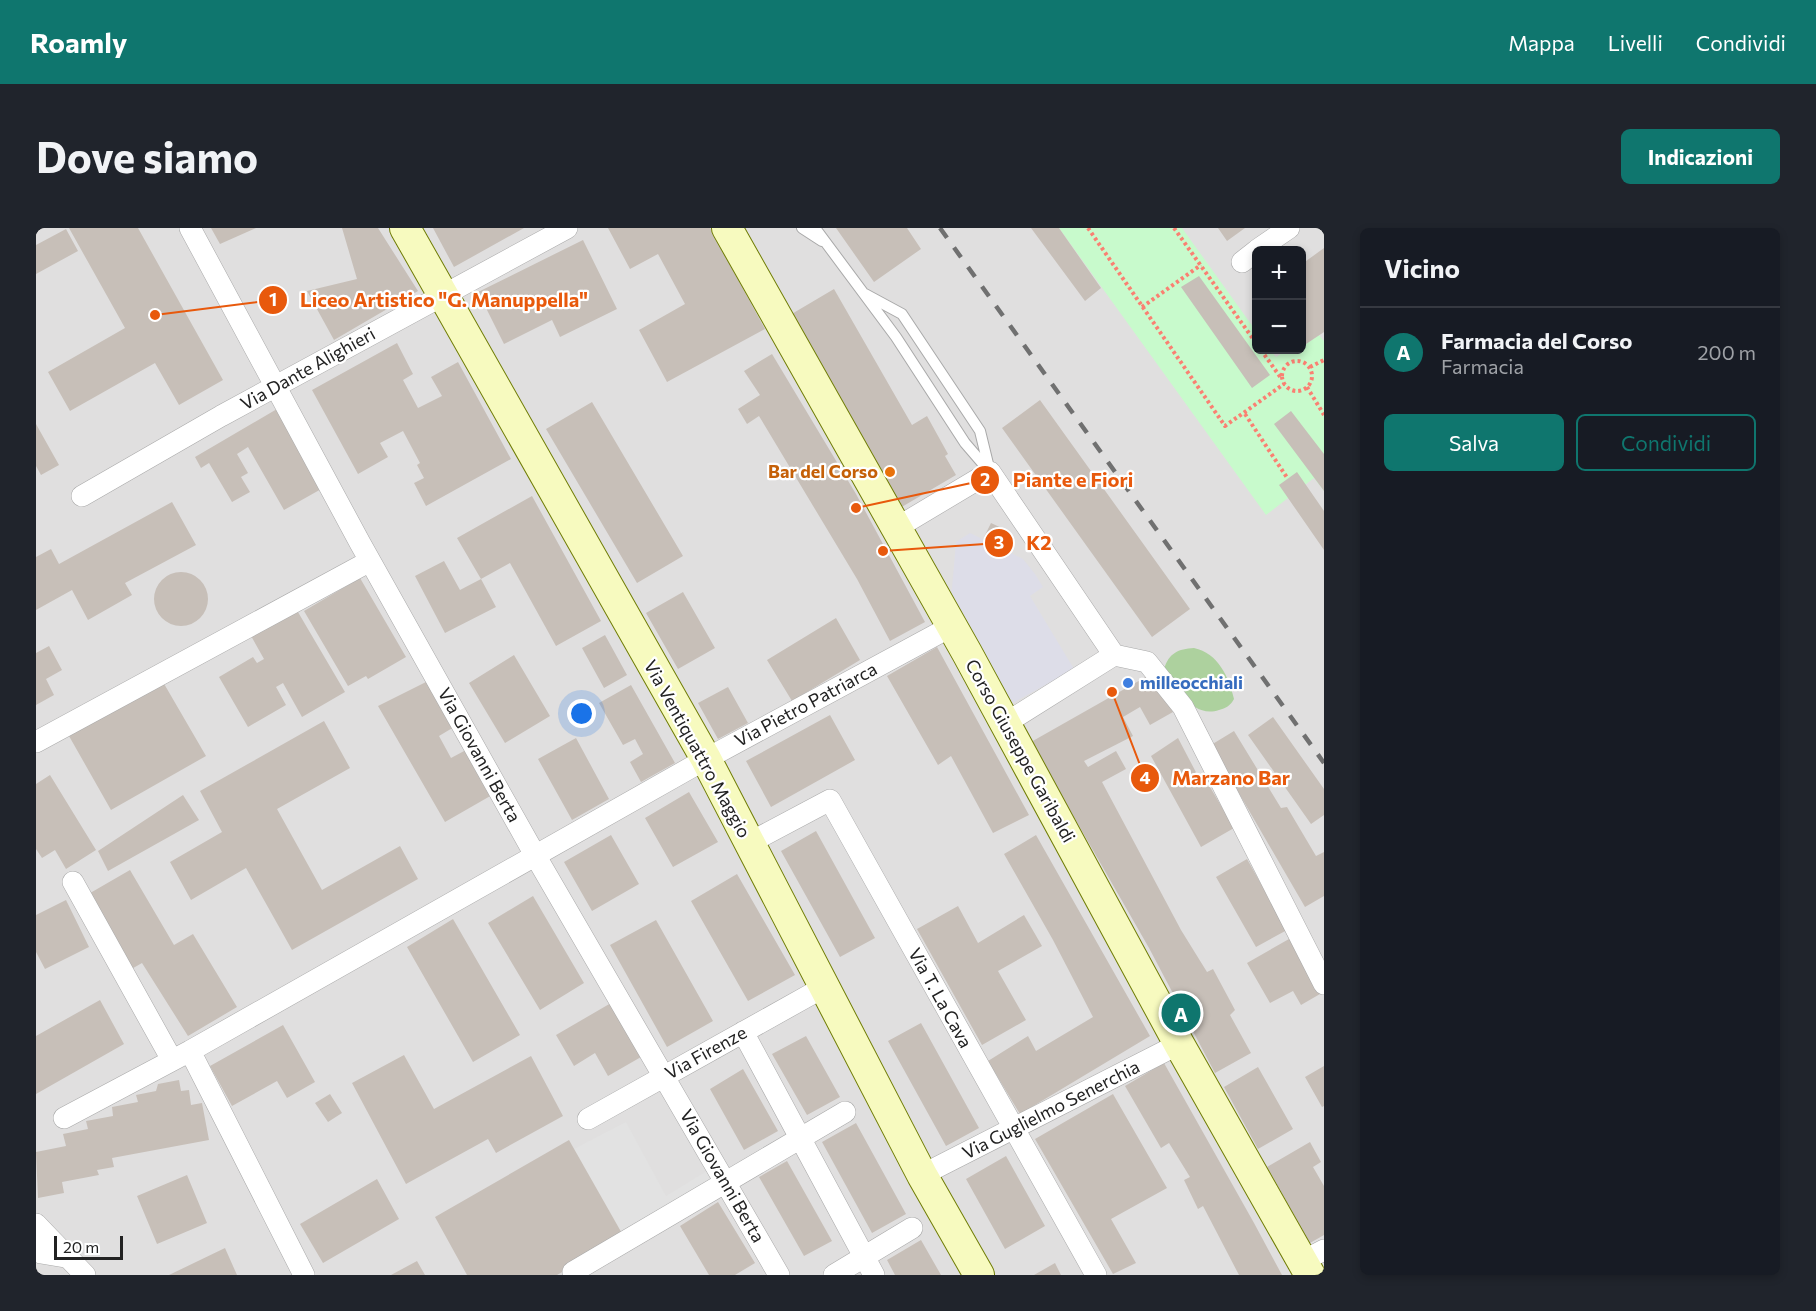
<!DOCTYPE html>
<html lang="it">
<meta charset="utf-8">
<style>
:root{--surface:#171b24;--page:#20242c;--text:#f1f3f6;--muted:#9ea1a6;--line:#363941;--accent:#0f766e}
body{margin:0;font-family:Commissioner,sans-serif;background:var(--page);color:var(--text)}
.controls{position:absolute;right:18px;top:18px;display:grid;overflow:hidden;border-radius:9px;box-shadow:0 3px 9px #0003}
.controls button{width:54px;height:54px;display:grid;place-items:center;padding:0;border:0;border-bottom:2px solid var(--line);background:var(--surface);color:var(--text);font:30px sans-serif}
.scale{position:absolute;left:18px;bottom:15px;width:69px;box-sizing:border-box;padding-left:6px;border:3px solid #222;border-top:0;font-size:16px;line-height:21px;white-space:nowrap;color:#222;-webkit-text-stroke:4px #fff;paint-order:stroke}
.you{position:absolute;left:546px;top:486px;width:21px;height:21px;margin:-15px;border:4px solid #fff;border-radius:50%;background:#1a73e8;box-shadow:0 0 0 9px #1a73e833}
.badge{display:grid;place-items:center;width:39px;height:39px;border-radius:50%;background:var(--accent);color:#fff;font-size:20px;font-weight:700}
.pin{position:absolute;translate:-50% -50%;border:3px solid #fff;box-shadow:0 2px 6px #0006}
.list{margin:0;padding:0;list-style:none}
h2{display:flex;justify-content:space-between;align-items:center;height:78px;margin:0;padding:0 24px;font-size:26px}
h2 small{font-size:20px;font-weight:400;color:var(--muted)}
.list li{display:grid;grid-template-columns:39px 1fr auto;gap:18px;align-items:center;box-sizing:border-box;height:90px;padding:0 24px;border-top:2px solid var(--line)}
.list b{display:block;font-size:22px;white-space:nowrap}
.list p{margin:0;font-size:20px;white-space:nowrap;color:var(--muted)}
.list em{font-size:20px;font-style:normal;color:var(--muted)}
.actions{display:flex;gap:12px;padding:18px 24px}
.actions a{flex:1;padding:14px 0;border:2px solid var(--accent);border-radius:9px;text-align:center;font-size:21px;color:var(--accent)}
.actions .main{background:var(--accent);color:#fff}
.map{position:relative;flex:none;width:1288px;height:1047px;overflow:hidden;border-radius:9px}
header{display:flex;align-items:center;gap:36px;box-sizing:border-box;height:84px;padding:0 30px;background:var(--accent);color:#fff}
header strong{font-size:28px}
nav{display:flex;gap:33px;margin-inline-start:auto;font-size:21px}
.intro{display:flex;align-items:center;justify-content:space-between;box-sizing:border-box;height:144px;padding:0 36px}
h1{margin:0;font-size:42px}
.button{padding:15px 27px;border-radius:9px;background:var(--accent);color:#fff;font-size:21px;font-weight:700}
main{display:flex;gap:36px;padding:0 36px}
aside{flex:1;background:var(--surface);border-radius:9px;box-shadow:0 3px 9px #0003}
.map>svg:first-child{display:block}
.residential{fill:#e0dfdf;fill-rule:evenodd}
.forest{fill:#add19e}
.park{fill:#c8facc}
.parking{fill:#e2e2e2}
.plaza{fill:#dddde8}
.building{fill:#c7bfb8}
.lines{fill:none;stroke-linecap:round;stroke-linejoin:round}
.service-casing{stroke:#a9a9a9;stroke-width:12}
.minor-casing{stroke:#a9a9a9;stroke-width:22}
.secondary-casing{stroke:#707d05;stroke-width:32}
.path{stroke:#fa8072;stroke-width:4;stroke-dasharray:3 3;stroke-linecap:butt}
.service{stroke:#fff;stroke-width:10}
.minor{stroke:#fff;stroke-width:21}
.secondary{stroke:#f7fabf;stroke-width:30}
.rail{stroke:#707070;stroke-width:4.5;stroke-dasharray:12 12;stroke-linecap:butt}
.food-dot{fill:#e8710a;stroke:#fff;stroke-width:2}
.shop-dot{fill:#3f7fe0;stroke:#fff;stroke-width:2}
.labels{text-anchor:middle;stroke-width:4.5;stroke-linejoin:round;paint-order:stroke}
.street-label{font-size:18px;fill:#222;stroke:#fff}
.food-label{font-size:18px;font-weight:bold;fill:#c56008;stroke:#fff;text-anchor:end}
.shop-label{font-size:18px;font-weight:bold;fill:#366cbe;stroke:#fff;text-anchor:start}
.leader{fill:none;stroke:#e8590c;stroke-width:2}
.callout-dot{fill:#e8590c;stroke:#fff;stroke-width:2}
.mark-label{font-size:18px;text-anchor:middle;font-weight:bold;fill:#fff}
.callout-label{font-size:20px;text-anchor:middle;font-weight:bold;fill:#e8590c;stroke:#fff;stroke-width:4.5;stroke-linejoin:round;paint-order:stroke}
</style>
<header>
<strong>Roamly</strong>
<nav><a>Mappa</a><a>Livelli</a><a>Condividi</a></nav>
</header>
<div class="intro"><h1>Dove siamo</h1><a class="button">Indicazioni</a></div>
<main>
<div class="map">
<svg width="1288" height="1047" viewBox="0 0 1288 1047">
<rect width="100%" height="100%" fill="#f2efe9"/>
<path class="residential" d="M0 0H1288V1047H0ZM1220 22H1266V122H1220Z"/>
<path class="forest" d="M1158 420C1182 425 1193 449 1198 471 1194 478 1190 480 1183 482 1156 491 1140 458 1128 441 1133 425 1142 421 1158 420Z"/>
<path class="park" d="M1023 0H1146L1220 103V122H1234L1240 129 1251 122H1266V112L1270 116 1283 107 1288 113V263L1278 250 1230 287Z"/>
<path class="parking" d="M590 894 630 968 671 943 678 955 588 1009 538 921Z"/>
<path class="plaza" d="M934 305 987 331 999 346 1007 359 994 368 1038 441 975 476 915 372 920 314Z"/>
<path class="building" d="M33 0H102L187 152 143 177 119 135 34 183 12 144 89 100Z
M175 0H220L184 16Z
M306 0H342L382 63 298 112 271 63 321 51Z
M397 0H488L418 39Z
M572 0H674L729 101 631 154 603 102 649 76 622 26 594 41Z
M800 0H871L885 21 838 54Z
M995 0H1023L1065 60 1049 73Z
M1182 0H1209L1191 13Z
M30 1 42 23 0 46V17Z
M547 12 581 81 524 109 516 92 468 116 442 64Z
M1288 20V104L1270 116 1266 110V36Z
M1163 48 1234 147 1216 160 1145 59Z
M798 61 876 197 891 188 912 226 909 228 920 247 864 280 754 87Z
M361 115 377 146 367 152 382 180 406 168 395 149 422 134 475 231 390 278 378 255 388 250 381 237 384 235 367 203 344 215 352 229 322 246 276 162Z
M736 126 820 266 889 394 854 413 821 351 723 188 711 196 702 181 724 167 708 143Z
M1004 172 1154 381 1116 409 966 200Z
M556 174 647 328 601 355 510 201Z
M241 181 287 260 248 282 212 219 201 226 212 245 205 249 214 264 196 274 173 235 165 240 159 229Z
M1255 183 1288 226V263L1238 196Z
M0 196 23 237 5 247 0 238Z
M1261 244 1288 283V322L1243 257Z
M496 268 565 393 520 418 474 335 445 351 421 310Z
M136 274 160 317 89 355 96 367 52 392 36 362 0 382V329L15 321 23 336Z
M955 295 972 303 965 318 948 309Z
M408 333 424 362 445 351 460 379 409 405 379 348Z
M118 371a27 27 0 1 1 54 0a27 27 0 1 1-54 0Z
M324 350 370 429 332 451 330 448 312 458 268 383Z
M647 364 679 420 642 441 610 385Z
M259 379 309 464 266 489 247 455 240 459 250 477 212 499 183 449 217 429 221 435 228 431 214 406Z
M800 390 824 432 756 473 731 432Z
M569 407 591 447 568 460 546 420Z
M13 418 26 442 10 451 18 467 0 477V425Z
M901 419 993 587 957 605 915 528 902 537 851 448Z
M478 427 514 488 469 515 433 455Z
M1115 446 1137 484 1114 497 1104 479 1087 489 1097 508 1048 533 1052 539 1080 523 1090 541 1066 554 1145 702 1171 744 1177 741 1199 782 1194 787 1215 825 1179 845 1113 720 995 514Z
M392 453 418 499 403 508 415 530 430 522 456 567 409 594 342 478Z
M127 454 170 528 75 582 33 508Z
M595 457 639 535 605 554 594 534 607 526 599 511 587 517 563 475Z
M692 459 712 495 682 511 662 475Z
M794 487 819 532 735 579 710 533Z
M1237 489 1288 561V587L1275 596 1212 507Z
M288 493 314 540 241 581 286 662 364 618 382 651 256 722 210 640 155 672 134 634 186 604 164 563Z
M1198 503 1245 580 1251 579 1280 628 1288 624V668L1269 679 1175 517Z
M540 510 573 571 536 592 502 531Z
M1142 510 1163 550 1167 547 1198 600 1165 619 1115 528Z
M14 547 60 622 30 641 19 622 6 630 0 621V556Z
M653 564 682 614 637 639 609 590Z
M147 567 163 592 72 643 62 623Z
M780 603 839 710 804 729 745 623Z
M575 607 603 656 556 683 528 634Z
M1000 607 1114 808 984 886 952 833 992 808 1000 823 1057 789 1017 712 968 626Z
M1211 631 1251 702 1220 719 1180 649Z
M94 642 138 717 157 706 201 779 152 808 106 735 92 743 49 668Z
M701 646 759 747 712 773 655 673Z
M497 668 548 755 504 782 452 695Z
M30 672 53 719 9 741 0 724V687Z
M922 678 942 715 988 687 1006 718 962 743 990 792 946 817 881 701Z
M417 691 484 807 437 834 371 719Z
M620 692 677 793 631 819 574 717Z
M1253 711 1284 766 1265 777 1257 763 1234 775 1211 735Z
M64 772 88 816 0 866V808Z
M575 775 605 829 572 848 559 825 538 838 520 807Z
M885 795 943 900 910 918 852 813Z
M247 797 279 854 251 870 241 853 196 878 174 838Z
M770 808 804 869 771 887 736 826Z
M368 827 398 881 495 828 527 888 460 925 452 911 370 956 316 855Z
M1128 835 1218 995 1246 1047H1203L1167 978 1162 981 1148 952 1154 949 1133 915 1125 920 1089 858Z
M1288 838V878L1286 879 1269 849Z
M1222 839 1257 901 1222 921 1188 859Z
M707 841 742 903 708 922 674 861Z
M143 852 145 863 153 862 155 877 166 875 173 912 76 930 78 939 61 942 63 947 26 954 28 965 2 970 0 924 30 918 27 906 52 901 50 893 77 888 76 879 102 874 100 867 120 863 122 856Z
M294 866 306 885 292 894 279 875Z
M1077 866 1131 960 1075 991 1100 1035 1077 1046 999 911Z
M820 895 870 986 836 1005 786 914Z
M533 912 588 1009 521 1047H431L399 989Z
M1274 914 1285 934 1277 939 1288 958V1007L1274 1015 1231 939Z
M970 928 1009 998 969 1021 930 951Z
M751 933 796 1013 768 1028 723 949Z
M151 947 171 995 121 1016 101 968Z
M341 951 363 991 287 1035 264 996Z
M682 974 719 1035 699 1047H673L644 998Z
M885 1012 905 1047H859L851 1032Z
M189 1020 201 1047H133Z
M381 1033 389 1047H355Z
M1019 1035 1025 1047H998Z"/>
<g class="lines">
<g class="service-casing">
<path id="service" d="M766 0 786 13
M779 0 860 109 929 215 954 244
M829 66 866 86 944 203 953 240"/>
</g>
<g class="minor-casing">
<path id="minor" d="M154 0 324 315 499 627 743 1047
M1221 22 1253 0
M1206 34 1220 23
M46 268 185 188 531 0
M857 295 872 293 954 244 1078 427 970 495
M1078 427 1111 434 1147 479 1288 756
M0 514 334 333
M713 615 794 572 1060 1047
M37 654 136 832
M707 804 838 1047
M154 823 268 1047
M28 890 154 823 670 531 916 398
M552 891 788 759
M886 947 1143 816
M0 996 49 1047
M0 1020 5 1025 29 1029
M1267 1033 1288 1022
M537 1044 809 884
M798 1047 876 1000"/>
</g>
<g class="secondary-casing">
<path id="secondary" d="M369 0 670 531 886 947 943 1047
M691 0 931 425 1143 816 1274 1047"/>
</g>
<path class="path" d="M1052 0 1189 198 1248 156
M1138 0 1220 115
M1106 79 1165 37
M1225 122 1245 150
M1246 148a15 15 0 1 1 30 0a15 15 0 1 1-30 0Z
M1274 139 1288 132
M1271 159 1288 187
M1209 186 1252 251"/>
<use href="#service" class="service"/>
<use href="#minor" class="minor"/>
<use href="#secondary" class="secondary"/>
<path class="rail" d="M904 0 1288 535"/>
</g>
<circle class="food-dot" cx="854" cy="244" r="6"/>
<circle class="shop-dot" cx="1092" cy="455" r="6"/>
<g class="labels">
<g class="street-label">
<text transform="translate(272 141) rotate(-29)" y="6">Via Dante Alighieri</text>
<text transform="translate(770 477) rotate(-28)" y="6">Via Pietro Patriarca</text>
<text transform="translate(661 521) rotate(61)" y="6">Via Ventiquattro Maggio</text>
<text transform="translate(984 523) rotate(61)" y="6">Corso Giuseppe Garibaldi</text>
<text transform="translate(443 527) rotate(61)" y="6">Via Giovanni Berta</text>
<text transform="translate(904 770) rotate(61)" y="6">Via T. La Cava</text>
<text transform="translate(670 825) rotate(-29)" y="6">Via Firenze</text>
<text transform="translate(1015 882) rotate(-27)" y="6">Via Guglielmo Senerchia</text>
<text transform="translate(686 948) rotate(60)" y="6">Via Giovanni Berta</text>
</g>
<g class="food-label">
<text x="842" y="250">Bar del Corso</text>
</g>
<g class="shop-label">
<text x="1104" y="461">milleocchiali</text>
</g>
</g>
<path class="leader" d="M119 87L237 72M820 280L949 252M847 323L963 315M1076 464L1109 550"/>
<g class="callout-dot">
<circle cx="119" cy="87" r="6"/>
<circle cx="820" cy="280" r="6"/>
<circle cx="847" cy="323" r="6"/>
<circle cx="1076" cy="464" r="6"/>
<circle cx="237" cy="72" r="15"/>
<circle cx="949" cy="252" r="15"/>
<circle cx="963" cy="315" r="15"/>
<circle cx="1109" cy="550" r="15"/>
</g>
<g class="mark-label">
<text x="237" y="78">1</text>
<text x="949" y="258">2</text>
<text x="963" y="321">3</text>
<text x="1109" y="556">4</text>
</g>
<g class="callout-label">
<text x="408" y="79">Liceo Artistico "G. Manuppella"</text>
<text x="1037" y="259">Piante e Fiori</text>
<text x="1003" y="322">K2</text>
<text x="1195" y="557">Marzano Bar</text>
</g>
</svg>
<div class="controls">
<button>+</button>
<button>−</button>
</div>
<div class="scale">20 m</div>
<div class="you"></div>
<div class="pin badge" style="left:1145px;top:785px">A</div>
</div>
<aside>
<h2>Vicino<small></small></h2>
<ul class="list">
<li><span class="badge">A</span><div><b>Farmacia del Corso</b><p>Farmacia</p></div><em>200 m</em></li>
</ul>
<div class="actions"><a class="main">Salva</a><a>Condividi</a></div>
</aside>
</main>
